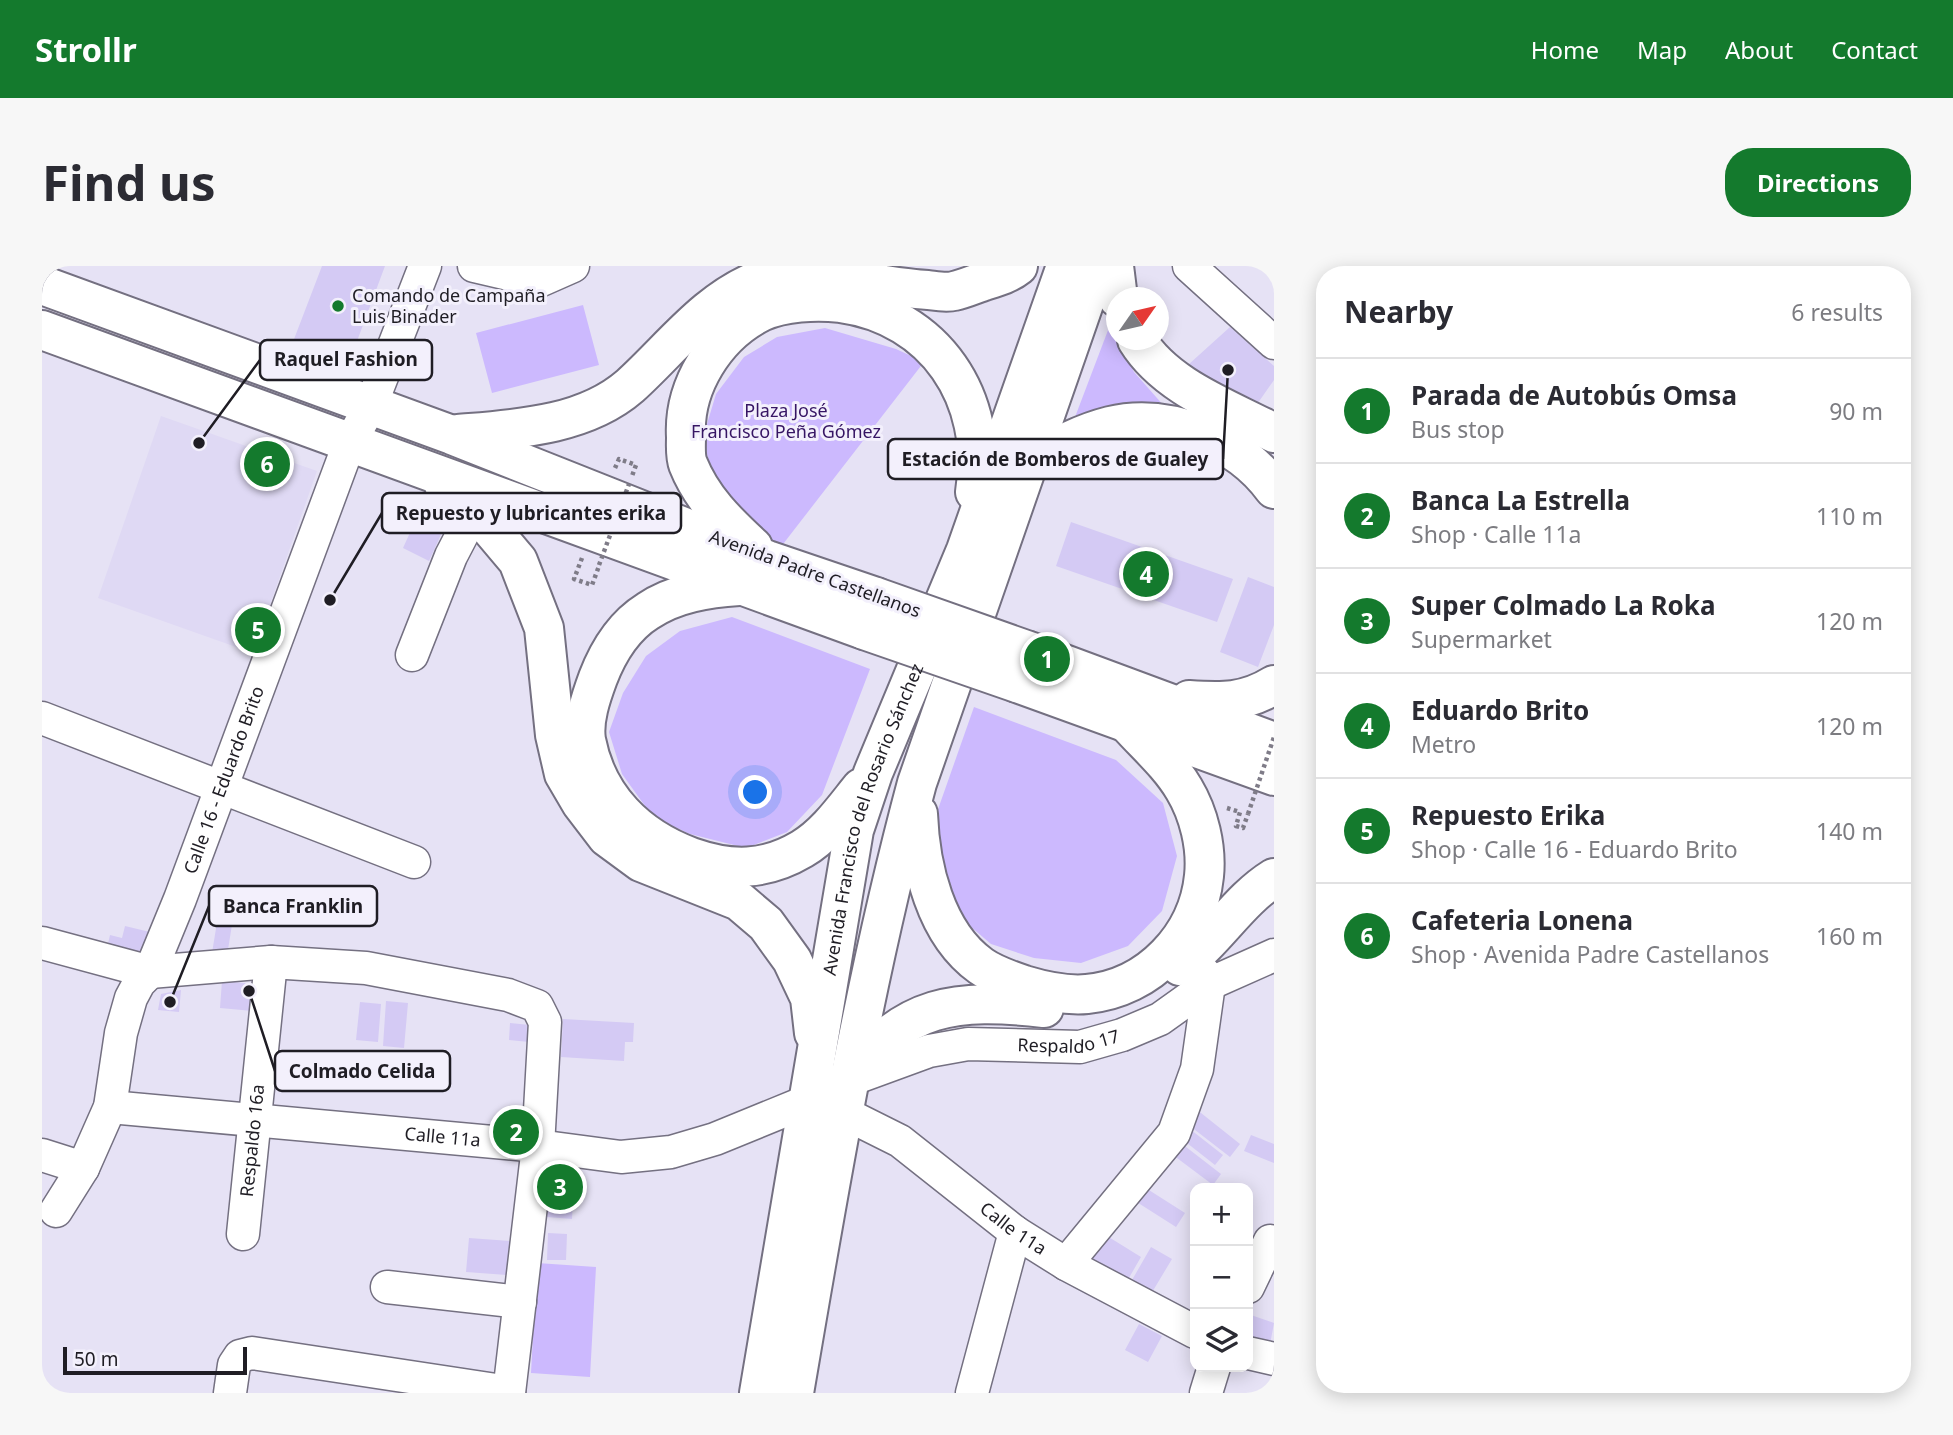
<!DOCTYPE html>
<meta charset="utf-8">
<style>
:root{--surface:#fff;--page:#f7f7f7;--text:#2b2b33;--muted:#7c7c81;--line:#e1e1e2;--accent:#147a2d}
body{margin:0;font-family:"Noto Sans",sans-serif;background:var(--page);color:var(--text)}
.controls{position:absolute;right:21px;bottom:21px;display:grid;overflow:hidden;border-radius:14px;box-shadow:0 4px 18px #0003}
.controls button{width:63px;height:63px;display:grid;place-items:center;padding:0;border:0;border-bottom:2px solid var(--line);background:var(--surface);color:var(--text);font:35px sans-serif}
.compass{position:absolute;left:1064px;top:21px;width:63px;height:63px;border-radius:50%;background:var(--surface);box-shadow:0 4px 18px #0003;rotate:56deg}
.scale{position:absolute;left:21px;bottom:18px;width:184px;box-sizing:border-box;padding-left:7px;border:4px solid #1f1d24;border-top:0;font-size:19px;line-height:24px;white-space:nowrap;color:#1f1d24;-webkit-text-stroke:5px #f3f0fc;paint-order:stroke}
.you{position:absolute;left:714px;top:527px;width:24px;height:24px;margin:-18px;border:5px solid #fff;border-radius:50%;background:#1a73e8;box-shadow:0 0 0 10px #1a73e833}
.badge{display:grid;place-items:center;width:46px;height:46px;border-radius:50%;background:var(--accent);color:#fff;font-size:23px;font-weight:700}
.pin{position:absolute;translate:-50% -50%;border:4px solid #fff;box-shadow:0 2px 7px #0006}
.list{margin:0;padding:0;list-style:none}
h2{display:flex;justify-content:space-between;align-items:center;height:91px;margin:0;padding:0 28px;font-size:30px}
h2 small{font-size:23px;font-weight:400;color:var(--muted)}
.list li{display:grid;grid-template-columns:46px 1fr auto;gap:21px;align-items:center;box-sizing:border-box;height:105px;padding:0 28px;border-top:2px solid var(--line)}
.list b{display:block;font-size:26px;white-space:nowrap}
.list p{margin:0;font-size:23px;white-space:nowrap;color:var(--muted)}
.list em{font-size:23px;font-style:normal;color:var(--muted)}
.icon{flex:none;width:38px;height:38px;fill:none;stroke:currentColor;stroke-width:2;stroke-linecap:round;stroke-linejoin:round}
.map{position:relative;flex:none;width:1232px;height:1127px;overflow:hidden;border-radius:28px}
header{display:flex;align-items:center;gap:42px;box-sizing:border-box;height:98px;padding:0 35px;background:var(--accent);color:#fff}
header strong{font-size:33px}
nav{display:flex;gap:38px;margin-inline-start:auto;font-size:24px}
.intro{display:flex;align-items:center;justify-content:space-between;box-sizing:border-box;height:168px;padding:0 42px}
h1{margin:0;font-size:49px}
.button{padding:18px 32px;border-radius:28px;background:var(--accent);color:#fff;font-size:24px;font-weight:700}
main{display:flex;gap:42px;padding:0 42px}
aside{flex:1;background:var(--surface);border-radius:28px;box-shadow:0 4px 18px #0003}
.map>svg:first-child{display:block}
.built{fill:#dfd9f4}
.green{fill:#ccb9fe}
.building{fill:#d4caf4}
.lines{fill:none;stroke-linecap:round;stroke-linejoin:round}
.minor-casing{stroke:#747081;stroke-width:35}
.major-casing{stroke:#747081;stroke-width:42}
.path{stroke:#7f7c88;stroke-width:4.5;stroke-dasharray:3.5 3.5;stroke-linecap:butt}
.minor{stroke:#fff;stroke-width:32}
.major{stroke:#fff;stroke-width:38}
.major-bridge-casing{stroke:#747081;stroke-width:42;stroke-linecap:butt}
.path-bridge{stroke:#7f7c88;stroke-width:4.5;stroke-dasharray:3.5 3.5;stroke-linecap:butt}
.major-bridge{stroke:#fff;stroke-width:38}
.poi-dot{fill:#147a2d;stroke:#f3f0fc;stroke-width:2.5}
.labels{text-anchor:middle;stroke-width:6;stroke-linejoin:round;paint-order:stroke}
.poi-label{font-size:18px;fill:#1f1d24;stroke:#f3f0fc;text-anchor:start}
.park-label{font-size:18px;fill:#361564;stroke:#f3f0fc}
.street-label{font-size:18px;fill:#1f1d24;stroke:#f3f0fc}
.leader{fill:none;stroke:#1f1d24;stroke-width:2.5}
.callout-dot{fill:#1f1d24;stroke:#f3f0fc;stroke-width:2.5}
.callout{fill:#f3f0fc;stroke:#1f1d24;stroke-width:2.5}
.callout-label{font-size:19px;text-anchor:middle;font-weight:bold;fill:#1f1d24}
</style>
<header>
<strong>Strollr</strong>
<nav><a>Home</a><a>Map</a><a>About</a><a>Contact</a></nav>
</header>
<div class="intro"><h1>Find us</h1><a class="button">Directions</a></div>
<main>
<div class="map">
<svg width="1232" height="1127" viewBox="0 0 1232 1127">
<rect width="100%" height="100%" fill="#e6e2f5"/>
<path class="built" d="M119 150 275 205 211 387 56 332Z"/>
<path class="green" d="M541 39 557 99 450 127 434 67Z
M1068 59 1092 106 1122 140 1030 159Z
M783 62 854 83 882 96 738 282 693 251 669 213 662 168 674 128 702 91 735 71Z
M690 351 828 403 780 529 745 566 704 582 648 568 611 551 580 508 567 466 581 427 604 390 638 365Z
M932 441 1074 494 1121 537 1135 590 1120 645 1086 680 1039 697 992 692 949 678 915 649 892 598 894 549Z
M495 997 554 1001 548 1111 489 1107Z"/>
<path class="building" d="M280 0H343L305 102 249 81Z
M1188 61 1232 100V114L1211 144 1136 108Z
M376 249 402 262 387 295 361 282Z
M1029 256 1191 313 1175 356 1014 300Z
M1206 311 1232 321V359L1216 401 1178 386Z
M177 644 192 646 185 690 170 687Z
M83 660 112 667 100 691 65 682 68 669 80 672Z
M180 715 213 718 211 745 178 742Z
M139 724 137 746 116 744 119 728Z
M344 735 366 737 362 782 341 780Z
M318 736 339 738 336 776 314 774Z
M521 753 592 757 591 776H583L582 795 519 791Z
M468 757 488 759 487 776 467 774Z
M1154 843 1198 878 1188 891 1144 857Z
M465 858 484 859 483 875 465 874Z
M1144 860 1181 889 1173 899 1136 870Z
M1209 869 1232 878V897L1202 885Z
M1135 874 1179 908 1171 919 1127 886Z
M506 913 532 914 530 953 505 951Z
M1099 919 1143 947 1134 961 1090 933Z
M1057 965 1099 991 1084 1017 1041 991Z
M506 967 525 968 524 994H505Z
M427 972 468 975 465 1009 424 1006Z
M1109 981 1130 993 1106 1033 1086 1021Z
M1206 1048 1232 1057 1227 1084 1206 1077Z
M1097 1058 1120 1070 1106 1096 1083 1084Z"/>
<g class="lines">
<g class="minor-casing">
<g id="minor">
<path d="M432 0 497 15 531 0"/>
<path d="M1147 0 1232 77"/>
<path d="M370 389 409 290 433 244"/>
<path d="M0 452 372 596"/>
<path d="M0 677 108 706 229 696 324 702 466 729 495 740 503 756 496 880 467 1127"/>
<path id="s1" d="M805 815 887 785 926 778 1038 781 1080 769 1118 753 1167 718 1232 689"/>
<path id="s2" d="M68 841 496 880 579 891 629 886 673 873 766 835"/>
<path id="s3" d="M800 846 858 875 973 966 1024 998 1153 1066"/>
<path d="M0 889 41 902"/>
<path id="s4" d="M14 945 41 902 68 841 79 767 89 732 97 717 108 706 138 633 307 178 329 139 383 0"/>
<path id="s5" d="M201 968 229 696"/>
<path d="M1024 998 1132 867 1155 803 1167 718 1162 707"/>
<path d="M345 1021 478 1036"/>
<path d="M1206 1021 1228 975"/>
<path d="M1206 1087 1232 1093"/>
<path d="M188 1127 192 1099 198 1090 210 1087 467 1126"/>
<path d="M930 1127 973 966"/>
<path d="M1164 1127 1172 1101"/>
</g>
</g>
<g class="major-casing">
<g id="major">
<path d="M1072 0 1076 32"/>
<path d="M0 19 410 169 725 294 834 331"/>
<path d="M0 64 822 364"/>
<path d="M1095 74C1124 121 1185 142 1232 167"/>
<path d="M416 168C474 163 542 160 588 120 630 82 664 34 719 13 777 0 828 21 886 24 894 25 904 27 912 25 922 23 933 18 942 15 955 11 966 8 976 0"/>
<path d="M989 195C1014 181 1040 167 1068 160 1127 146 1197 175 1232 223"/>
<path d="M402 219 433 244 476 295 502 362 513 469 522 508 539 537 565 571 599 596 697 635 724 658 750 694 768 732 772 767"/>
<path d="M711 281C684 256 660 233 646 198 643 190 644 180 644 171 641 121 673 69 719 46 741 36 774 34 798 37 893 50 948 132 933 226"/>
<path d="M697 320C666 322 633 327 606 345 582 360 566 386 556 412 549 431 541 454 544 474 555 532 595 571 649 591 689 605 723 605 760 583 784 569 802 543 819 522"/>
<path d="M987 385 1232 476"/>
<path d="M975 417 1232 510"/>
<path d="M1147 434C1180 436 1203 437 1232 419"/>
<path d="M876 548C878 600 893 667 939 700 952 709 967 714 982 719 1002 725 1024 730 1045 728 1108 722 1156 670 1162 610 1165 581 1157 548 1142 523 1128 499 1105 479 1087 459"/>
<path d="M1138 700C1174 675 1195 635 1232 612"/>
<path d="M806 813C862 737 914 732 1002 742"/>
<path id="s6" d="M717 1127 812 564 831 507 924 284 1024 0"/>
<path d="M752 1127C787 922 821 718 875 517L1055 0"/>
</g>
</g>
<path class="path" d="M573 202 577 193 594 199 590 210
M540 292 532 313 550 319 557 300
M1185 542 1198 546 1194 560 1201 562 1206 548"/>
<use href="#minor" class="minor"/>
<use href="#major" class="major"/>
<g class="major-bridge-casing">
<path id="major-bridge" d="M834 331 987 385
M822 364 975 417"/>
</g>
<path class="path-bridge" d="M557 299 587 218
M1206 548 1232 471"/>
<use href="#major-bridge" class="major-bridge"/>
</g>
<circle class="poi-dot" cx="296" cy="40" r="7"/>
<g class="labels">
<g class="poi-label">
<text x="310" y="36">Comando de Campaña<tspan x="310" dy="21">Luis Binader</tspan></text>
</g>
<g class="park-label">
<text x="744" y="151">Plaza José<tspan x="744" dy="21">Francisco Peña Gómez</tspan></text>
</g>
<g class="street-label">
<text transform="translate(773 308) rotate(20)" y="6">Avenida Padre Castellanos</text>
<text dy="6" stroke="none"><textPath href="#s4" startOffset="467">Calle 16 - Eduardo Brito</textPath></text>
<text dy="6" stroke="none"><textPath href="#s6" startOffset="586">Avenida Francisco del Rosario Sánchez</textPath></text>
<text dy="6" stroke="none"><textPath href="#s1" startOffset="228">Respaldo 17</textPath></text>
<text dy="6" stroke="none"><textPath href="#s2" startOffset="334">Calle 11a</textPath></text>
<text dy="6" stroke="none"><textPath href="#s5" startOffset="94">Respaldo 16a</textPath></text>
<text dy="6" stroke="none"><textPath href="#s3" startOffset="208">Calle 11a</textPath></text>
</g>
</g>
<path class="leader" d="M157 177L218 94M1186 104L1181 193M288 334L340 247M128 736L167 640M207 725L233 805"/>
<g class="callout-dot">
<circle cx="157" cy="177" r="7"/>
<circle cx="1186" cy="104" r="7"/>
<circle cx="288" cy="334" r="7"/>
<circle cx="128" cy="736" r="7"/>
<circle cx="207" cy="725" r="7"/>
</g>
<g class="callout">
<rect x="218" y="74" width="172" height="40" rx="7"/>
<rect x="846" y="173" width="335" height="40" rx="7"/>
<rect x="340" y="227" width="299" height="40" rx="7"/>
<rect x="167" y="620" width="168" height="40" rx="7"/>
<rect x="233" y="785" width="175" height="40" rx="7"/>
</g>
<g class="callout-label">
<text x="304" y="100">Raquel Fashion</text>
<text x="1013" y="200">Estación de Bomberos de Gualey</text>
<text x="489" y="254">Repuesto y lubricantes erika</text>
<text x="251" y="647">Banca Franklin</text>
<text x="320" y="812">Colmado Celida</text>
</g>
</svg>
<div class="controls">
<button>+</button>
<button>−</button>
<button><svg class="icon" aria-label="layers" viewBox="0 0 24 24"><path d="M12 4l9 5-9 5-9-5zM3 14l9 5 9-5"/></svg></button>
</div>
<svg class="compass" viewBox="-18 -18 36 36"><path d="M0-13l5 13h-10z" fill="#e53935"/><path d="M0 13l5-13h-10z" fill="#7c7c81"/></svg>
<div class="scale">50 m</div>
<div class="you"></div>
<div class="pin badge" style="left:1005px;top:393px">1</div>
<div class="pin badge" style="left:474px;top:866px">2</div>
<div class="pin badge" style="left:518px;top:921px">3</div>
<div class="pin badge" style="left:1104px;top:308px">4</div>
<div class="pin badge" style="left:216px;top:364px">5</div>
<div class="pin badge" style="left:225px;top:198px">6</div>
</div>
<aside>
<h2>Nearby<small>6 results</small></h2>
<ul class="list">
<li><span class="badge">1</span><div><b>Parada de Autobús Omsa</b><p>Bus stop</p></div><em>90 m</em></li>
<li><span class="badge">2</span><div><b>Banca La Estrella</b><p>Shop · Calle 11a</p></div><em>110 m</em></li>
<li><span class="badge">3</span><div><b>Super Colmado La Roka</b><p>Supermarket</p></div><em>120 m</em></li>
<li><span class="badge">4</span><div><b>Eduardo Brito</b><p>Metro</p></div><em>120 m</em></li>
<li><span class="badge">5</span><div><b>Repuesto Erika</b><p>Shop · Calle 16 - Eduardo Brito</p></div><em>140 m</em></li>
<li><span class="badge">6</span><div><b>Cafeteria Lonena</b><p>Shop · Avenida Padre Castellanos</p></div><em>160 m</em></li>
</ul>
</aside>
</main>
